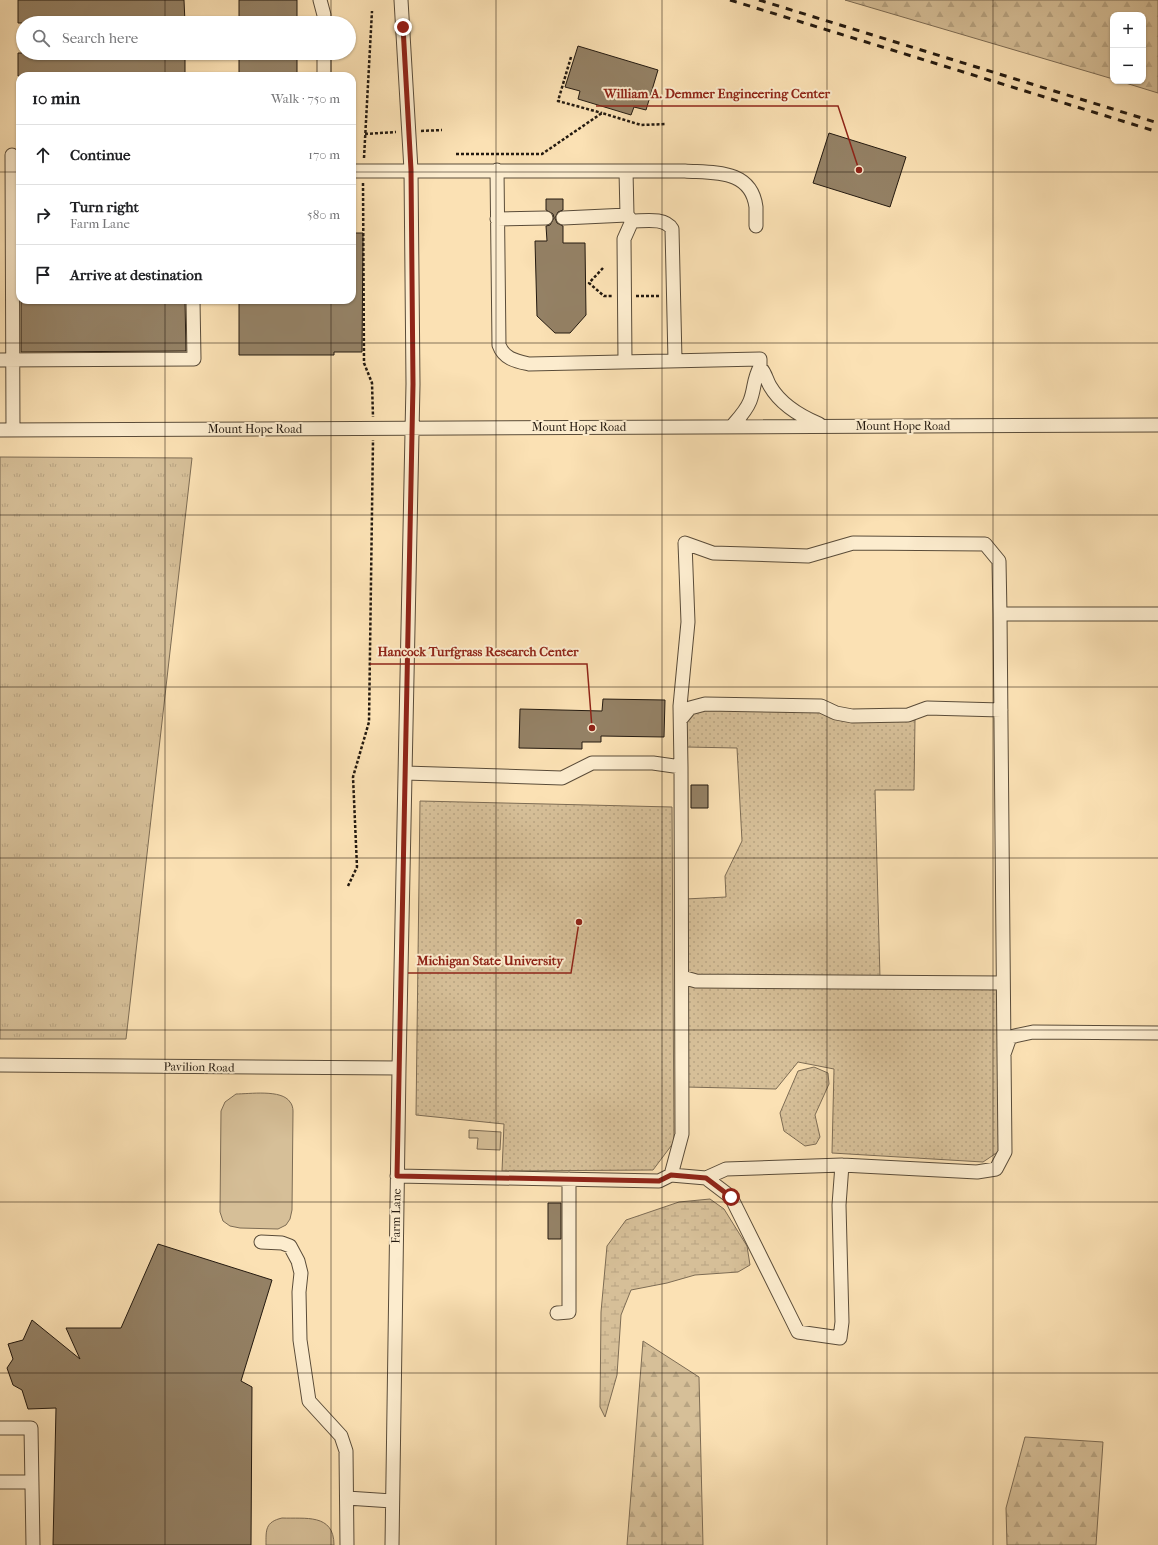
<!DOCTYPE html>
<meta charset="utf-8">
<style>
:root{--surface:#fff;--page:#f6f6f6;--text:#202124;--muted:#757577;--line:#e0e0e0}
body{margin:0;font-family:"IM FELL French Canon",serif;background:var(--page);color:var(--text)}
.controls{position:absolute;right:12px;top:12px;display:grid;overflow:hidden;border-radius:8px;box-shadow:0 1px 3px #0004}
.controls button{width:36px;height:36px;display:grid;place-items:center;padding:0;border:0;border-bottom:1px solid var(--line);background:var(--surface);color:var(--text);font:20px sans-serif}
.stop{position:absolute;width:12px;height:12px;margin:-9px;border:3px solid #8f2418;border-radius:50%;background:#fff}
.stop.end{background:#8f2418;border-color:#fff;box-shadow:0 1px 4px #0008}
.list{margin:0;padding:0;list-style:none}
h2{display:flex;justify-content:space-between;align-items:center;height:52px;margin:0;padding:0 16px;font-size:17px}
h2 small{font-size:13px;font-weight:400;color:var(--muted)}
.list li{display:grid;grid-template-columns:26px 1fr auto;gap:12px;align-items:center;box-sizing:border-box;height:60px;padding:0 16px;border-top:1px solid var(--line)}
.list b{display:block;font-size:15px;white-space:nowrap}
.list p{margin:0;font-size:13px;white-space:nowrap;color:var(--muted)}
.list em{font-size:13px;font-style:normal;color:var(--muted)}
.icon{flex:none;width:22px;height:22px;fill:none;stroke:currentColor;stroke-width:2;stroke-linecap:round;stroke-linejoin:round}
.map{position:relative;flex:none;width:1158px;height:1545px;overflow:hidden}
.search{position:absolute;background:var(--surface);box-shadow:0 1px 3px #0004;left:16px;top:16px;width:340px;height:44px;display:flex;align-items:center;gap:10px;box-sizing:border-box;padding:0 14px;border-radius:22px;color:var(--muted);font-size:15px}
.panel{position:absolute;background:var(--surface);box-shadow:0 1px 3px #0004;left:16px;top:72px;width:340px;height:232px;border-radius:12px}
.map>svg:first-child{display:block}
.grass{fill:url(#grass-dots);stroke:#7d6c54}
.forest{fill:url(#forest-firs);stroke:#7d6c54}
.wetland{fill:url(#wetland-marsh);stroke:#7d6c54}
.park{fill:url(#park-tufts);stroke:#7d6c54}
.garden{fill:#d6bf98;stroke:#7d6c54}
.building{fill:#948165;stroke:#241a10}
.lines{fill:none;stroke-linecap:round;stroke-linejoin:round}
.minor-casing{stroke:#5a4c39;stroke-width:15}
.path{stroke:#241a10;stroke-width:2.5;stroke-dasharray:3 2;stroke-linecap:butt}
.minor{stroke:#fcecce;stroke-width:13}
.rail{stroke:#241a10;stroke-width:3;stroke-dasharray:7 7;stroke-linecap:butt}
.route{stroke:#8f2418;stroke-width:5}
.grid{fill:none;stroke:#241a10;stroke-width:1;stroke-opacity:0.55}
.labels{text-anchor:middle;stroke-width:4;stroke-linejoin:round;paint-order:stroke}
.street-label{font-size:12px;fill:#241a10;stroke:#fcecce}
.leader{fill:none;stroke:#8f2418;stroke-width:1.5}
.callout-dot{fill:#8f2418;stroke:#fcecce;stroke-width:1.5}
.callout-label{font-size:13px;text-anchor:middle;font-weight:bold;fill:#8f2418;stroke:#fcecce;stroke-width:4;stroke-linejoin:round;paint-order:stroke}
</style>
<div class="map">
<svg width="1158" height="1545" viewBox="0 0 1158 1545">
<defs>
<pattern id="grass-dots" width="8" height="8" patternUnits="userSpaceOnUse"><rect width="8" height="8" fill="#d6bf98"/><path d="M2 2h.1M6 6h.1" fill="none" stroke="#b8a482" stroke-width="1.8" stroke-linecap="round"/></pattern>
<pattern id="forest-firs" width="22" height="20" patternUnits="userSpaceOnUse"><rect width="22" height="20" fill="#d6bf98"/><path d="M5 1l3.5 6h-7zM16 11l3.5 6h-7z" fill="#b8a482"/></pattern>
<pattern id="wetland-marsh" width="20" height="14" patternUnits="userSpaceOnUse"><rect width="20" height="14" fill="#d6bf98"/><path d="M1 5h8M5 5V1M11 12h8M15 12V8" fill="none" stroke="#b8a482"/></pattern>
<pattern id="park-tufts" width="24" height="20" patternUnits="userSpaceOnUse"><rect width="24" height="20" fill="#d6bf98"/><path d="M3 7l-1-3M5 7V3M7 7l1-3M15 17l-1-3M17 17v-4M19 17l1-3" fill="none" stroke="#b8a482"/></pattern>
</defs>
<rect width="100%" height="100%" fill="#fbe1b4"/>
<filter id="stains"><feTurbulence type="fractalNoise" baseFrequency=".005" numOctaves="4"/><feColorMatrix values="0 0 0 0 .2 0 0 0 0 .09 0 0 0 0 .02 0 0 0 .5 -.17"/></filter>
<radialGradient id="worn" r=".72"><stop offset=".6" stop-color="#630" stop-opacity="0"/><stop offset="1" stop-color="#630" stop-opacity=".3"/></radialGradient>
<path class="grass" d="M695 710H819L841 718 915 720 914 790H875L880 978 685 975V899L726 897 725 876 742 841 737 748 686 747 685 718Z
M420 801 672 807 674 1142 653 1170 502 1171 504 1124 416 1115Z
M685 983 999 986 1001 1150 983 1162 832 1153 834 1069 798 1062 776 1089 685 1087Z
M814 1067 828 1073 829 1084 815 1115 820 1137 816 1144 805 1146 784 1131 780 1113 798 1071Z"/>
<path class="forest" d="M845 0H1158V93L1119 81H1143V15H1113V79Z
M643 1341 699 1377 703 1545H627Z
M1025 1437 1103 1442 1096 1545H1007L1006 1508Z"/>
<path class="wetland" d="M710 1199 724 1209 747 1246 750 1265 738 1272 695 1275 667 1283 631 1290 621 1315 617 1375 605 1417 600 1407 601 1312 607 1246 626 1220 679 1202Z"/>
<path class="park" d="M0 457 192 458 126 1039H0Z"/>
<path class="garden" d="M236 1094C249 1094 282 1089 290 1102 292 1104 293 1108 293 1111L292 1210 290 1219 286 1225 278 1229 240 1228 230 1226 223 1221 220 1212 221 1111 225 1102Z
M469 1130 501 1132 500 1150 477 1149 478 1138H469Z
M282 1518C305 1519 334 1513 334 1545H266C266 1530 265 1522 282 1518Z"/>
<path class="building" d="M18 0H184L185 23H18Z
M239 0H297V23H239Z
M578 46 658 70 646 110 634 107 631 115 578 99 580 91 565 87Z
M18 53H185V76H18Z
M239 53H297V76H239Z
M829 133 906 157 890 207 813 183Z
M546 199H563V210L558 212 555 218 557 223 563 226V243H585L586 315 570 333H555L537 316 535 241H547L546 226 550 225 554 218 553 214 546 210Z
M352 233H363L362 352H334V355H239V300H352Z
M21 300H185L186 351 21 352Z
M603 699 665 700 664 737 601 736V742H582V749L519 748 520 709 602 711Z
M691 785H708V808H691Z
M548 1203H561V1239H548Z
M158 1244 272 1280 241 1381 252 1387 251 1545H53L56 1408 28 1409 22 1390 13 1385 7 1368 13 1359 8 1344 23 1340 32 1320 80 1359 66 1328H121Z"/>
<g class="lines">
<g class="minor-casing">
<path id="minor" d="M320 0 324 15V23
M324 76V53
M12 155 13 430
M497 170 499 345C504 359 516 361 529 364L760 359V367
M352 171H685C714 173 751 169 756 207 756 213 756 219 756 226
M626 171 627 215 632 221C644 221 665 217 672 229L675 360
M563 218 627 215
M497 219 546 218
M0 360 194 359 193 300
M625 361 624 239 632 221
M732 426C739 418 746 411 750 401 755 388 753 380 760 367 766 374 766 379 770 386 781 405 800 416 819 424
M0 430 1158 425
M681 719 690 708 705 704 821 706 836 713 852 716 908 715 927 708 1001 710
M405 773 562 778 592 763H653L681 767 680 706 688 622 685 543 713 553 808 556 853 543 985 544 999 561 1000 614
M682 977 696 981 1003 983
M1004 1054 1000 614H1158
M0 1065 399 1068
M671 1175 682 1134 681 767
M397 1176 659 1181 671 1175 706 1178 731 1197 798 1332 840 1338 842 1322 839 1205 842 1165
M706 1178 726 1169 842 1165 977 1172 996 1169 1005 1152 1004 1054 1010 1037 1033 1032 1158 1033
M261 1242 282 1243 290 1246 298 1261 301 1273 299 1292 300 1340 309 1401 341 1436 346 1451 347 1545
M557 1313 569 1312V1179
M0 1428H31L33 1545
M0 1482H32
M347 1498 392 1501
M392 1545 399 1068 413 384 411 170 401 0"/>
</g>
<path class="path" d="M571 57 558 101 602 113
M421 131 442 130
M365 134 396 132
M456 154H542L602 113 641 125 666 124
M364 158 372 11
M363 183 364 363 372 383 373 417
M603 268 589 283 604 296H613
M636 296H661
M348 886 357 867 353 777 369 722 373 440"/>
<use href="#minor" class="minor"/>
<path class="rail" d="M730 0 1158 132
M759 0 1158 123"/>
</g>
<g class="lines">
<path class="route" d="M403 27 411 170 413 384 397 1176 659 1181 671 1175 706 1178 731 1197"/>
</g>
<path class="grid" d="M165 0V23M331 0V23M496 0V1545M662 0V1545M827 0V1545M993 0V1545M165 53V76M331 53V76M0 172H20M352 172H1158M165 300V1545M331 300V1545M0 343H1158M0 515H1158M0 687H1158M0 858H1158M0 1030H1158M0 1202H1158M0 1373H1158"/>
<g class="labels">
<g class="street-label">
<text x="903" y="430">Mount Hope Road</text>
<text x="579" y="431">Mount Hope Road</text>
<text x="255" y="433">Mount Hope Road</text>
<text transform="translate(199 1067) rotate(1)" y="4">Pavilion Road</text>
<text transform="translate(396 1216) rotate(-89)" y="4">Farm Lane</text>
</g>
</g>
<path class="leader" d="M859 170L838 106H596M592 728L587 664H370M579 922L571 973H408"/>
<g class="callout-dot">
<circle cx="859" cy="170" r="4"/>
<circle cx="592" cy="728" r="4"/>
<circle cx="579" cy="922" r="4"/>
</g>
<g class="callout-label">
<text x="717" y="98">William A. Demmer Engineering Center</text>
<text x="478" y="656">Hancock Turfgrass Research Center</text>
<text x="490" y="965">Michigan State University</text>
</g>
<rect width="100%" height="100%" filter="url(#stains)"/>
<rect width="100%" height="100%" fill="url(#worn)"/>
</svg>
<div class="controls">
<button>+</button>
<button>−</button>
</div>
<div class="stop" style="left:731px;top:1197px"></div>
<div class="stop end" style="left:403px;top:27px"></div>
<div class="search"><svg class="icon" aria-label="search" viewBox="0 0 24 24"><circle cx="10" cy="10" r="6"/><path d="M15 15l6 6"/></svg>Search here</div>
<section class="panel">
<h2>10 min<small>Walk · 750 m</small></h2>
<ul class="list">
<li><svg class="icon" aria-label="ahead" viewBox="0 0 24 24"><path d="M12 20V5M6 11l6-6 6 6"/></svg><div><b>Continue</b></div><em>170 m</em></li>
<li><svg class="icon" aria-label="right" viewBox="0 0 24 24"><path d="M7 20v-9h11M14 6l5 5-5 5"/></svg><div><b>Turn right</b><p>Farm Lane</p></div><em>580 m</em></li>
<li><svg class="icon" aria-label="arrive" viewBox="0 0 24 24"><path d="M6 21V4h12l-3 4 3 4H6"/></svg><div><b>Arrive at destination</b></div></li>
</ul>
</section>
</div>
